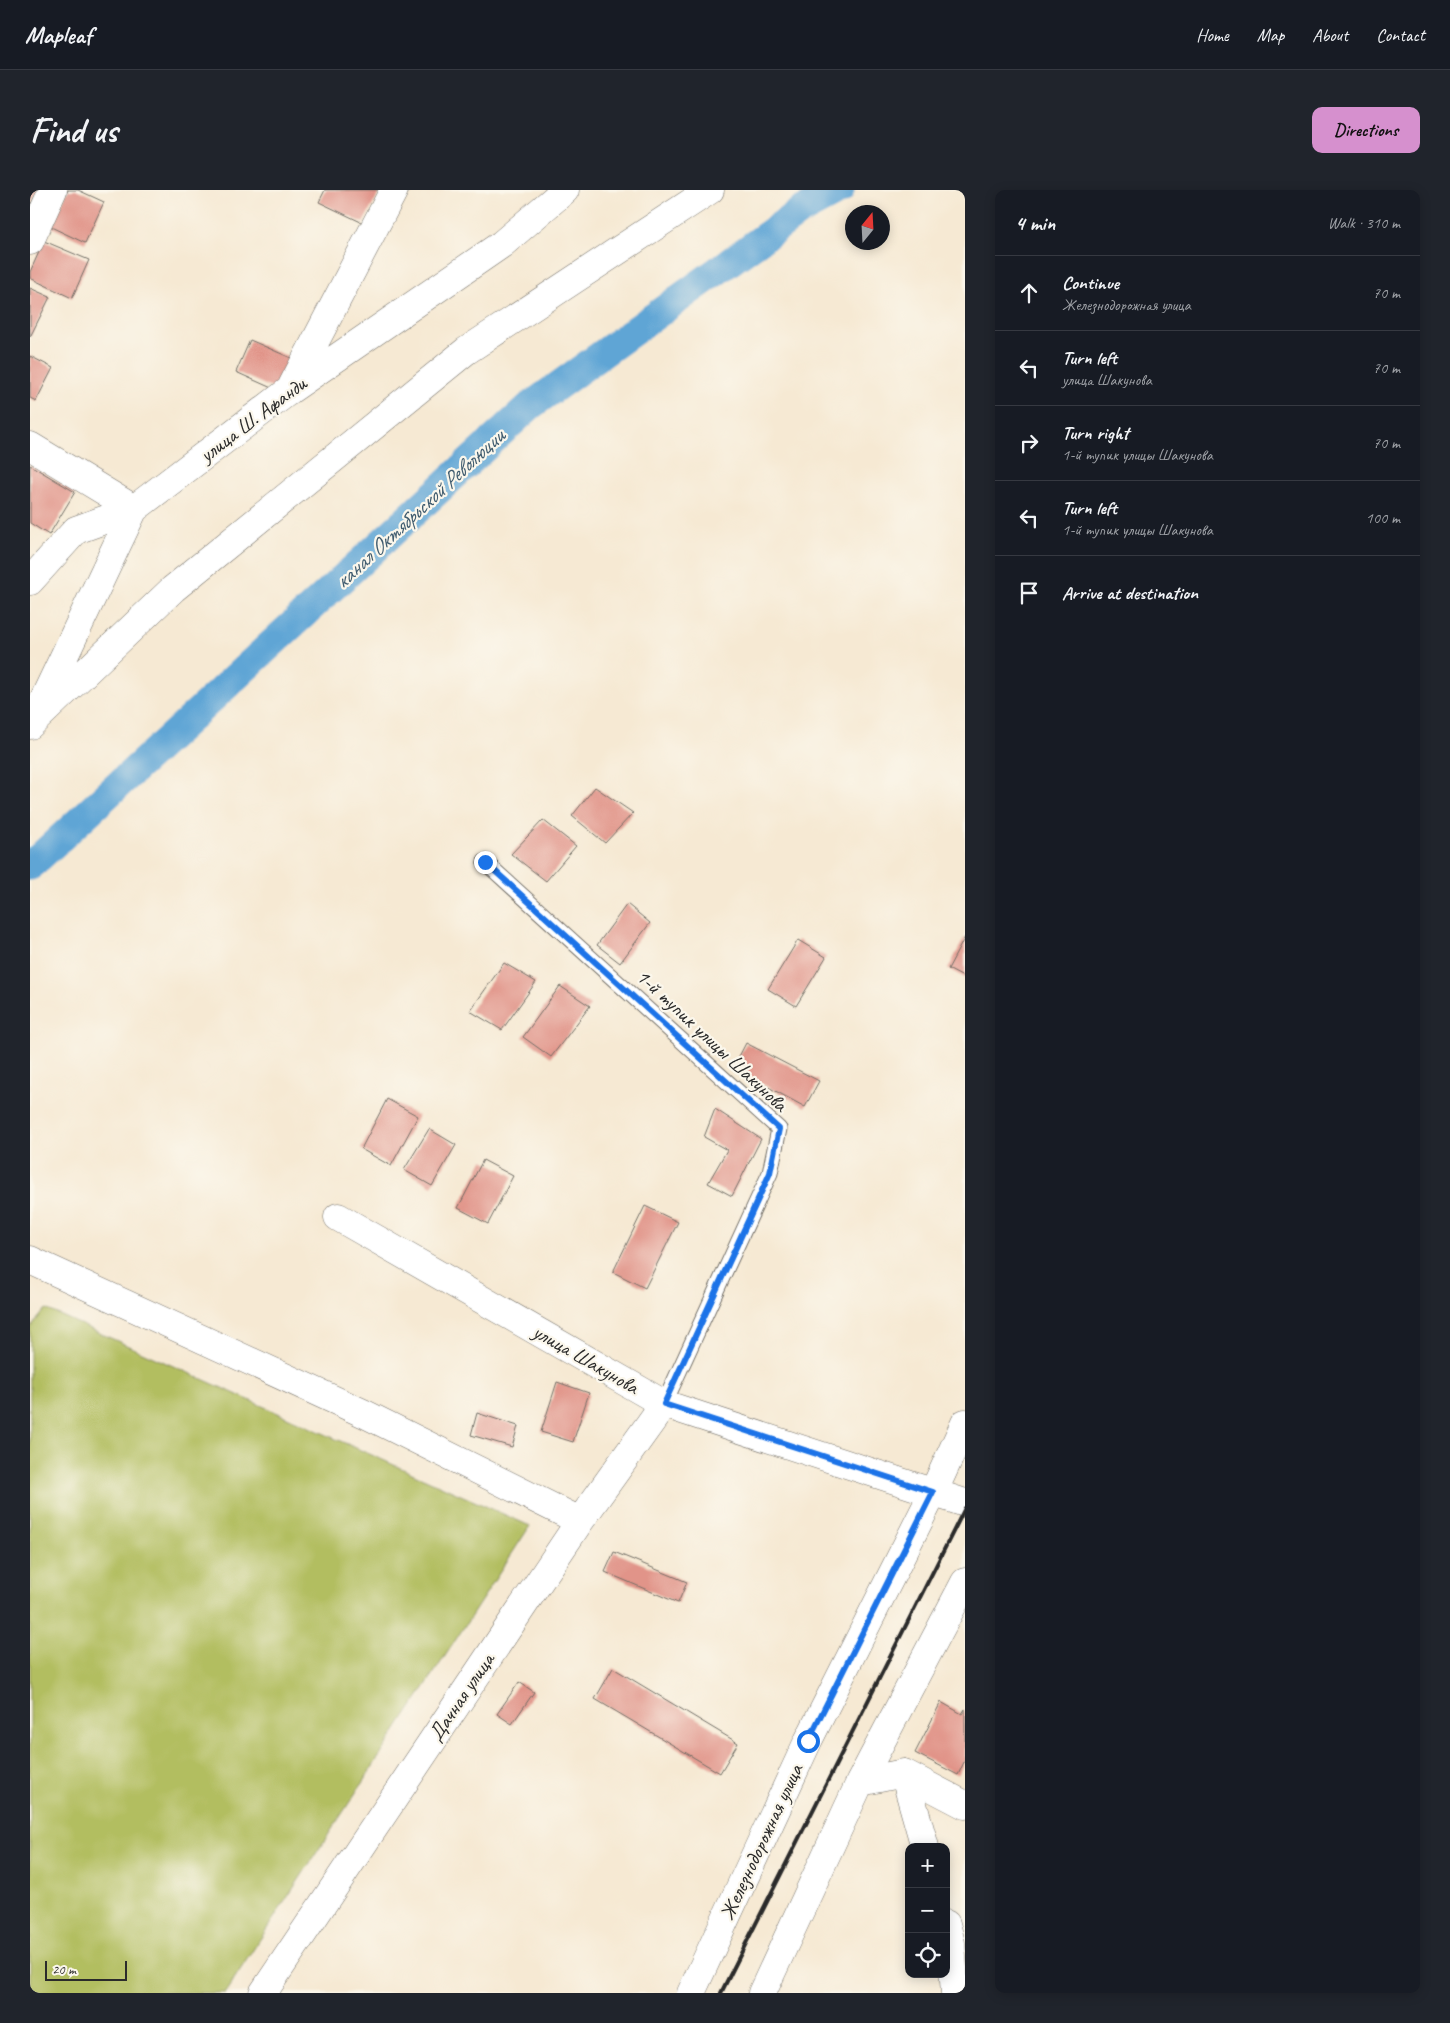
<!DOCTYPE html>
<meta charset="utf-8">
<style>
:root{--surface:#171b24;--page:#20242c;--text:#f1f3f6;--muted:#9ea1a6;--line:#363941;--accent:#d690ce}
body{margin:0;font-family:Caveat,sans-serif;background:var(--page);color:var(--text)}
.controls{position:absolute;right:15px;bottom:15px;display:grid;overflow:hidden;border-radius:10px;box-shadow:0 2px 12px #0003}
.controls button{width:45px;height:45px;display:grid;place-items:center;padding:0;border:0;border-bottom:1px solid var(--line);background:var(--surface);color:var(--text);font:25px sans-serif}
.compass{position:absolute;left:815px;top:15px;width:45px;height:45px;border-radius:50%;background:var(--surface);box-shadow:0 2px 12px #0003;rotate:18deg}
.scale{position:absolute;left:15px;bottom:12px;width:82px;box-sizing:border-box;padding-left:5px;border:2px solid #2b2b2b;border-top:0;font-size:14px;line-height:18px;white-space:nowrap;color:#2b2b2b;-webkit-text-stroke:4px #fbf7ec;paint-order:stroke}
.stop{position:absolute;width:15px;height:15px;margin:-11px;border:4px solid #1a73e8;border-radius:50%;background:#fff}
.stop.end{background:#1a73e8;border-color:#fff;box-shadow:0 1px 5px #0008}
.list{margin:0;padding:0;list-style:none}
h2{display:flex;justify-content:space-between;align-items:center;height:65px;margin:0;padding:0 20px;font-size:21px}
h2 small{font-size:16px;font-weight:400;color:var(--muted)}
.list li{display:grid;grid-template-columns:32px 1fr auto;gap:15px;align-items:center;box-sizing:border-box;height:75px;padding:0 20px;border-top:1px solid var(--line)}
.list b{display:block;font-size:19px;white-space:nowrap}
.list p{margin:0;font-size:16px;white-space:nowrap;color:var(--muted)}
.list em{font-size:16px;font-style:normal;color:var(--muted)}
.icon{flex:none;width:28px;height:28px;fill:none;stroke:currentColor;stroke-width:2;stroke-linecap:round;stroke-linejoin:round}
.map{position:relative;flex:none;width:935px;height:1803px;overflow:hidden;border-radius:10px}
header{display:flex;align-items:center;gap:30px;box-sizing:border-box;height:70px;padding:0 25px;background:var(--surface);border-bottom:1px solid var(--line)}
header strong{font-size:24px}
nav{display:flex;gap:28px;margin-inline-start:auto;font-size:18px}
.intro{display:flex;align-items:center;justify-content:space-between;box-sizing:border-box;height:120px;padding:0 30px}
h1{margin:0;font-size:35px}
.button{padding:12px 22px;border-radius:10px;background:var(--accent);color:#111;font-size:18px;font-weight:700}
main{display:flex;gap:30px;padding:0 30px}
aside{flex:1;background:var(--surface);border-radius:10px;box-shadow:0 2px 12px #0003}
.map>svg:first-child{display:block}
.green{fill:#b2be60;stroke:#6e7446}
.lines{fill:none;stroke-linecap:round;stroke-linejoin:round}
.canal{stroke:#5fa5d5;stroke-width:29}
.building{fill:#e19489}
.lane-casing{stroke:#726e66;stroke-width:17}
.street-casing{stroke:#726e66;stroke-width:29}
.lane{stroke:#fff;stroke-width:15}
.street{stroke:#fff;stroke-width:28}
.rail{stroke:#2b2b2b;stroke-width:4}
.route{stroke:#1a73e8;stroke-width:6}
.labels{text-anchor:middle;stroke-width:4.5;stroke-linejoin:round;paint-order:stroke}
.street-label{font-size:21px;fill:#2b2b2b;stroke:#fbf7ec}
.water-label{font-size:22px;font-style:italic;fill:#405c6f;stroke:#fbf7ec}
</style>
<header>
<strong>Mapleaf</strong>
<nav><a>Home</a><a>Map</a><a>About</a><a>Contact</a></nav>
</header>
<div class="intro"><h1>Find us</h1><a class="button">Directions</a></div>
<main>
<div class="map">
<svg width="935" height="1803" viewBox="0 0 935 1803">
<rect width="100%" height="100%" fill="#fbf7ec"/>
<filter id="ink" filterUnits="userSpaceOnUse"><feTurbulence type="fractalNoise" baseFrequency=".02" numOctaves="2"/><feDisplacementMap in="SourceGraphic" scale="10" xChannelSelector="R" yChannelSelector="G"/><feConvolveMatrix kernelMatrix="1 2 1 2 8 2 1 2 1" color-interpolation-filters="sRGB"/></filter>
<filter id="wash" filterUnits="userSpaceOnUse"><feTurbulence type="fractalNoise" baseFrequency=".0096" numOctaves="4" result="noise"/><feDisplacementMap in="SourceGraphic" scale="20" xChannelSelector="R" yChannelSelector="G"/><feGaussianBlur stdDeviation="1.12" result="paint"/><feColorMatrix in="noise" values="0 0 0 0 0 0 0 0 0 0 0 0 0 0 0 0 0 1.4 0 .05"/><feComposite in="paint" operator="in"/></filter>
<g filter="url(#wash)">
<rect width="100%" height="100%" fill="#f6e9d3"/>
<path class="green" d="M16 1119 500 1336 195 1803H0V1138Z"/>
<g class="lines">
<path class="canal" d="M0 676 500 216 769 22 810 0"/>
</g>
<g id="blocks">
<path class="building" d="M0 0H8L0 16Z
M38 0H48L74 12 55 53 21 37Z
M295 0H351L333 33 289 12Z
M14 51 59 70 42 108 0 88V82Z
M0 98 20 107 0 147Z
M220 150 268 171 246 200 206 182Z
M0 166 23 178 6 211 0 208Z
M0 275 45 302 19 345 0 333Z
M565 597 603 623 575 653 542 626Z
M513 630 546 656 516 691 481 664Z
M597 714 620 733 590 773 567 755Z
M935 747V788L918 779Z
M768 750 796 767 766 816 738 799Z
M474 773 506 792 472 840 440 821Z
M530 796 560 816 521 867 493 847Z
M716 853 789 891 775 917 703 878Z
M357 909 388 926 361 976 331 959Z
M685 919 731 949 702 1006 678 993 697 960 674 947Z
M399 939 426 955 402 996 374 980Z
M453 970 483 986 458 1034 428 1018Z
M615 1016 648 1032 615 1098 583 1082Z
M527 1192 559 1203 543 1252 511 1242Z
M447 1223 488 1236 482 1257 441 1245Z
M584 1362 657 1392 648 1413 575 1382Z
M583 1478 708 1553 690 1583 565 1509Z
M489 1492 504 1502 482 1534 467 1524Z
M911 1512 932 1524 935 1519V1570L928 1585 885 1563Z"/>
</g>
</g>
<g filter="url(#ink)">
<use href="#blocks" fill-opacity="0" stroke="#726e66" stroke-width="1"/>
<g class="lines">
<g class="lane-casing">
<path id="lane" d="M455 672 749 939 740 983 634 1214"/>
</g>
<g class="street-casing">
<path id="street" d="M0 51 23 0
M262 196 364 0
M0 256 104 319
M0 391 46 340 104 319
M10 517 104 319 260 200 472 54 535 0
M0 535 143 399 436 161 680 0
M308 1027 634 1214 935 1313
M0 1070 335 1224 550 1331
M874 1583 895 1657
M830 1592 874 1583 935 1615
M916 1734 921 1753 925 1803
M233 1803 550 1331 634 1214
M661 1803 778 1551 903 1303 935 1233
M732 1803 830 1592 935 1392"/>
</g>
<use href="#lane" class="lane"/>
<use href="#street" class="street"/>
<path class="rail" d="M691 1803 935 1318"/>
</g>
</g>
<g class="lines" filter="url(#ink)">
<path class="route" d="M455 672 749 939 740 983 634 1214 903 1302 778 1551"/>
</g>
<g class="labels">
<g class="street-label">
<text transform="translate(223 229) rotate(-37)" y="7">улица Ш. Афанди</text>
<text transform="translate(682 850) rotate(43)" y="7">1-й тупик улицы Шакунова</text>
<text transform="translate(556 1169) rotate(30)" y="7">улица Шакунова</text>
<text transform="translate(431 1507) rotate(-56)" y="7">Дачная улица</text>
<text transform="translate(731 1652) rotate(-65)" y="7">Железнодорожная улица</text>
</g>
<g class="water-label">
<text transform="translate(389 318) rotate(-43)" y="8">канал Октябрьской Революции</text>
</g>
</g>
</svg>
<div class="controls">
<button>+</button>
<button>−</button>
<button><svg class="icon" aria-label="locate" viewBox="0 0 24 24"><circle cx="12" cy="12" r="6"/><path d="M12 2v4M12 18v4M2 12h4M18 12h4"/></svg></button>
</div>
<svg class="compass" viewBox="-18 -18 36 36"><path d="M0-13l5 13h-10z" fill="#e53935"/><path d="M0 13l5-13h-10z" fill="#9ea1a6"/></svg>
<div class="scale">20 m</div>
<div class="stop" style="left:778px;top:1551px"></div>
<div class="stop end" style="left:455px;top:672px"></div>
</div>
<aside>
<h2>4 min<small>Walk · 310 m</small></h2>
<ul class="list">
<li><svg class="icon" aria-label="ahead" viewBox="0 0 24 24"><path d="M12 20V5M6 11l6-6 6 6"/></svg><div><b>Continue</b><p>Железнодорожная улица</p></div><em>70 m</em></li>
<li><svg class="icon" aria-label="left" viewBox="0 0 24 24"><path d="M17 20v-9H6M10 6l-5 5 5 5"/></svg><div><b>Turn left</b><p>улица Шакунова</p></div><em>70 m</em></li>
<li><svg class="icon" aria-label="right" viewBox="0 0 24 24"><path d="M7 20v-9h11M14 6l5 5-5 5"/></svg><div><b>Turn right</b><p>1-й тупик улицы Шакунова</p></div><em>70 m</em></li>
<li><svg class="icon" aria-label="left" viewBox="0 0 24 24"><path d="M17 20v-9H6M10 6l-5 5 5 5"/></svg><div><b>Turn left</b><p>1-й тупик улицы Шакунова</p></div><em>100 m</em></li>
<li><svg class="icon" aria-label="arrive" viewBox="0 0 24 24"><path d="M6 21V4h12l-3 4 3 4H6"/></svg><div><b>Arrive at destination</b></div></li>
</ul>
</aside>
</main>
